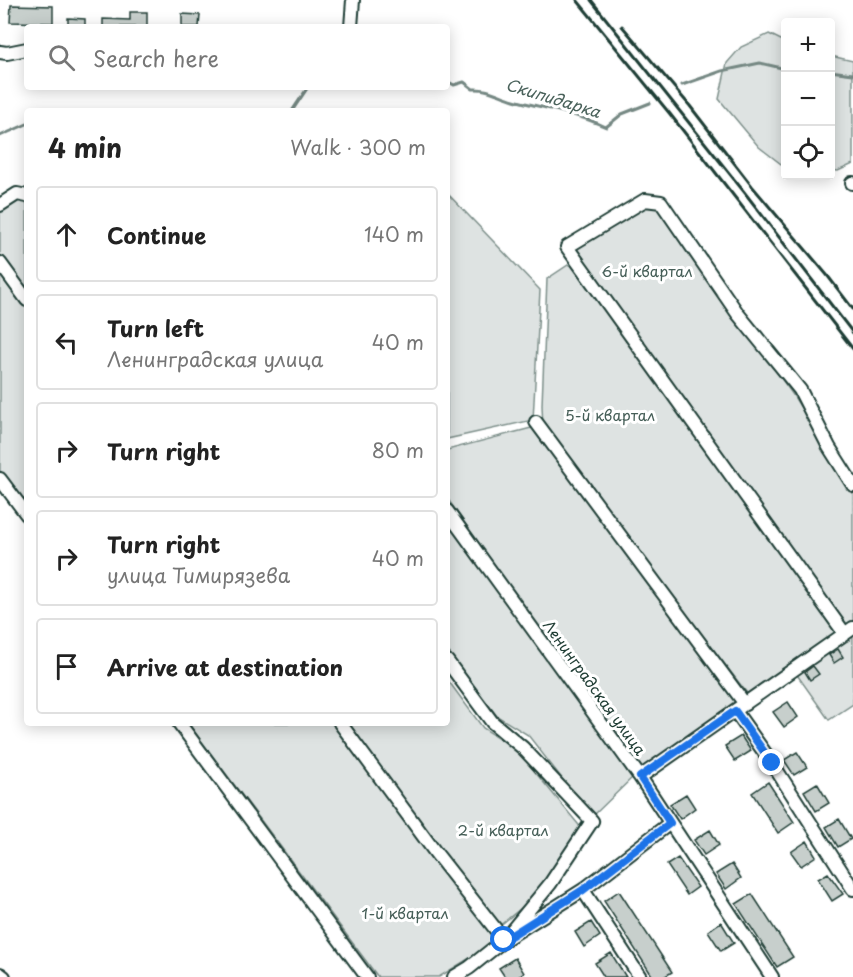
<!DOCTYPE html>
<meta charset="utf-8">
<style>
:root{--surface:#fff;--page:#f2f2f2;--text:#222;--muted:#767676;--line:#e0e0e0}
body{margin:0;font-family:"Playpen Sans",sans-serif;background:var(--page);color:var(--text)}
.controls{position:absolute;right:18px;top:18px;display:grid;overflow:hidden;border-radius:6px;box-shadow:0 3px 15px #0003}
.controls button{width:54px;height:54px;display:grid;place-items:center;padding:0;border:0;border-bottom:2px solid var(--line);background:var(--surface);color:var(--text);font:30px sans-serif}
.stop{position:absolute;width:18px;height:18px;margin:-14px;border:4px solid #1a73e8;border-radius:50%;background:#fff}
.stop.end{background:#1a73e8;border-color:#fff;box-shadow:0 2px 6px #0008}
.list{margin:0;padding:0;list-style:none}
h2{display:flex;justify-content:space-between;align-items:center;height:78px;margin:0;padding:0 24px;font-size:26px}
h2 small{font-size:20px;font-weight:400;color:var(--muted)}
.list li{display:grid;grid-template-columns:39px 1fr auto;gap:18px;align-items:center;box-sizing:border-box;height:96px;margin:0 12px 12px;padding:0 12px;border:2px solid var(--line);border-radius:6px}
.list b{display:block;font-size:22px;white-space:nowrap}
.list p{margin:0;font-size:20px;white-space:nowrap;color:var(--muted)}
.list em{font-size:20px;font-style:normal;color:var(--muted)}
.icon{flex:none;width:33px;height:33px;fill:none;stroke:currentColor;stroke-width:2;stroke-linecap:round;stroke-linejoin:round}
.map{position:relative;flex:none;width:853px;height:977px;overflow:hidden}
.search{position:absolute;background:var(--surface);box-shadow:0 3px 15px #0003;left:24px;top:24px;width:426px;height:66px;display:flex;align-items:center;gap:15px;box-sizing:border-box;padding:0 21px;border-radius:6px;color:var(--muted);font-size:22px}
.panel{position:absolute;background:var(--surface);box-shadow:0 3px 15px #0003;left:24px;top:108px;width:426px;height:618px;border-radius:6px}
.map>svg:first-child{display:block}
.green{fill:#dee3e2;stroke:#7e908b;stroke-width:1.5}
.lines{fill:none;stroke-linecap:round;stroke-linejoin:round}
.stream{stroke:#758883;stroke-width:3}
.building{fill:#c7cfcc;stroke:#1f3d34;stroke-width:1.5}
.minor-casing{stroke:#1f3d34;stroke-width:16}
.minor{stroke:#fff;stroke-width:12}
.rail{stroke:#1f3d34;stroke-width:3}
.route{stroke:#1a73e8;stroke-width:8}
.labels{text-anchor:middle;stroke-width:6;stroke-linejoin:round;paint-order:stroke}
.park-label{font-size:15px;fill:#455e57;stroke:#fff}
.street-label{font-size:15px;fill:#1f3d34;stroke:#fff}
.water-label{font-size:16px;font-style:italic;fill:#4a625b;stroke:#fff}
</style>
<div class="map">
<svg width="853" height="977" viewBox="0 0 853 977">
<rect width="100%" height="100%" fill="#fff"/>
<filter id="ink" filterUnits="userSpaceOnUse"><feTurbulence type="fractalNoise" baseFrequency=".0167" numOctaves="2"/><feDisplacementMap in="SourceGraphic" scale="12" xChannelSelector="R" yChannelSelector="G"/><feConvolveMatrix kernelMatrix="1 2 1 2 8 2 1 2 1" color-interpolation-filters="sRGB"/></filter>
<g filter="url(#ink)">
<path class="green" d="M769 34 785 42V167L759 147 719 99 727 63 741 47Z
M831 56 853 61V164L838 171 831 170Z
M447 193 540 290 533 420 447 439Z
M23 198 27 203V292L0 255V211Z
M644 205 659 207 793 395 853 491V623L845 629 573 248Z
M574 261 840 631 750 697 543 428 542 405 547 279Z
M0 269 27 305V508L0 471Z
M535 427 740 703 641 773 447 498V450Z
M447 516 634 776 592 817 528 735 497 716 447 650Z
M853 631V704L829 720 795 672Z
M447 679 483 728 516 749 583 830 542 891 498 927 345 723H447Z
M188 723H337L499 940 439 977H378Z"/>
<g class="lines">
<path class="stream" d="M830 71 853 74
M447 81 454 85 464 82 473 89C489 88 499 96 514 100 546 109 576 113 606 127L622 114 650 103
M682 85 722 71 760 63 786 69
M392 87 395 89 411 87
M292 111 308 87
M0 136 27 124"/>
</g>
<path class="building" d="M11 5 53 6V23L10 22Z
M130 12H147V27H103V19L130 20Z
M182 14 200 15 199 27H182Z
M68 18 85 19V27H68Z
M838 649 843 657 834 663 829 655Z
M813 666 819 674 810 680 805 672Z
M788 702 798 717 784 727 773 712Z
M741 736 751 751 735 761 725 746Z
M797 752 807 767 794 775 784 760Z
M768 782 794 822 778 833 752 793Z
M817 783 829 803 816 811 804 791Z
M686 794 695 808 680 819 670 804Z
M839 819 851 839 838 847 826 827Z
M710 830 719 845 704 855 694 840Z
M807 841 816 856 801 866 791 852Z
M678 858 698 887 687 895 667 865Z
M732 864 741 878 726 889 716 874Z
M828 873 843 894 832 901 818 879Z
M619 891 672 972 664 977H653L604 901Z
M752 894 793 957 777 967 736 904Z
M591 922 600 936 584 947 575 932Z
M721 922 734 943 721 951 708 931Z
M611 953 626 977H604L595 963Z
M515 958 524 973 518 977H505L499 968Z"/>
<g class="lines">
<g class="minor-casing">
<path id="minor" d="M351 27 353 0
M0 52 7 53 27 49
M852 183H853
M0 205 17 194 27 196
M0 263 27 300
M536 422 745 704
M0 479 27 515
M447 511 640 777 772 977
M845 634 567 247 645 200 661 202 738 314 800 390 829 447 853 485
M735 711 772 763 853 889
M179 723 367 977
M340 723 435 852 504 940 550 884 592 821 523 748 492 722 447 661
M640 777 853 628
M583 890 640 977
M0 974 4 977
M454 977 469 968 504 940 583 890 670 823"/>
</g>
<use href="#minor" class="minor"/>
<path class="rail" d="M577 0 670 114 853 349
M591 0 745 193 853 333
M622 26 690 106 752 186 827 275 853 309"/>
</g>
</g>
<g class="lines" filter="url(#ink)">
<path class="route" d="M504 940 583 890 670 823 640 777 735 711 772 763"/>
</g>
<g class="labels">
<g class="park-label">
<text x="647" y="277">6-й квартал</text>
<text x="610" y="421">5-й квартал</text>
<text x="503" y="836">2-й квартал</text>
<text x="405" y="919">1-й квартал</text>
</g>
<g class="street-label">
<text transform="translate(594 688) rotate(54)" y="5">Ленинградская улица</text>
</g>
<g class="water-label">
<text transform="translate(553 98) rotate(17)" y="6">Скипидарка</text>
</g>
</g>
</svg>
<div class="controls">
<button>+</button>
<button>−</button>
<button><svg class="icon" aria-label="locate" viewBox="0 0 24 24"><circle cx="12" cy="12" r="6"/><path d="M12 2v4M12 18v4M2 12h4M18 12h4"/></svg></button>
</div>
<div class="stop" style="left:504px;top:940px"></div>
<div class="stop end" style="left:772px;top:763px"></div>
<div class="search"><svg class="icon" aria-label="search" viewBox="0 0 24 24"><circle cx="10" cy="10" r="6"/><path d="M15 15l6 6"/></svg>Search here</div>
<section class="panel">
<h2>4 min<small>Walk · 300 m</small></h2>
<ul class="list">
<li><svg class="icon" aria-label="ahead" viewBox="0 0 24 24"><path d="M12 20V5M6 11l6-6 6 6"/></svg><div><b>Continue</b></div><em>140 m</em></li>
<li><svg class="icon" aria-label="left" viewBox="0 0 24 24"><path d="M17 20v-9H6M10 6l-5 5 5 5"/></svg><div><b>Turn left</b><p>Ленинградская улица</p></div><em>40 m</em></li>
<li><svg class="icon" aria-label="right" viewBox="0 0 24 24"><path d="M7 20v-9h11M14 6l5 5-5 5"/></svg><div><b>Turn right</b></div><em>80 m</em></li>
<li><svg class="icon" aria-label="right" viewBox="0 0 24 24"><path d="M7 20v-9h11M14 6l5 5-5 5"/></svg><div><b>Turn right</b><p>улица Тимирязева</p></div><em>40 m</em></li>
<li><svg class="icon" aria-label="arrive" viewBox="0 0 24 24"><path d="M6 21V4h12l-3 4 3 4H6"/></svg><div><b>Arrive at destination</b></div></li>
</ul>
</section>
</div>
